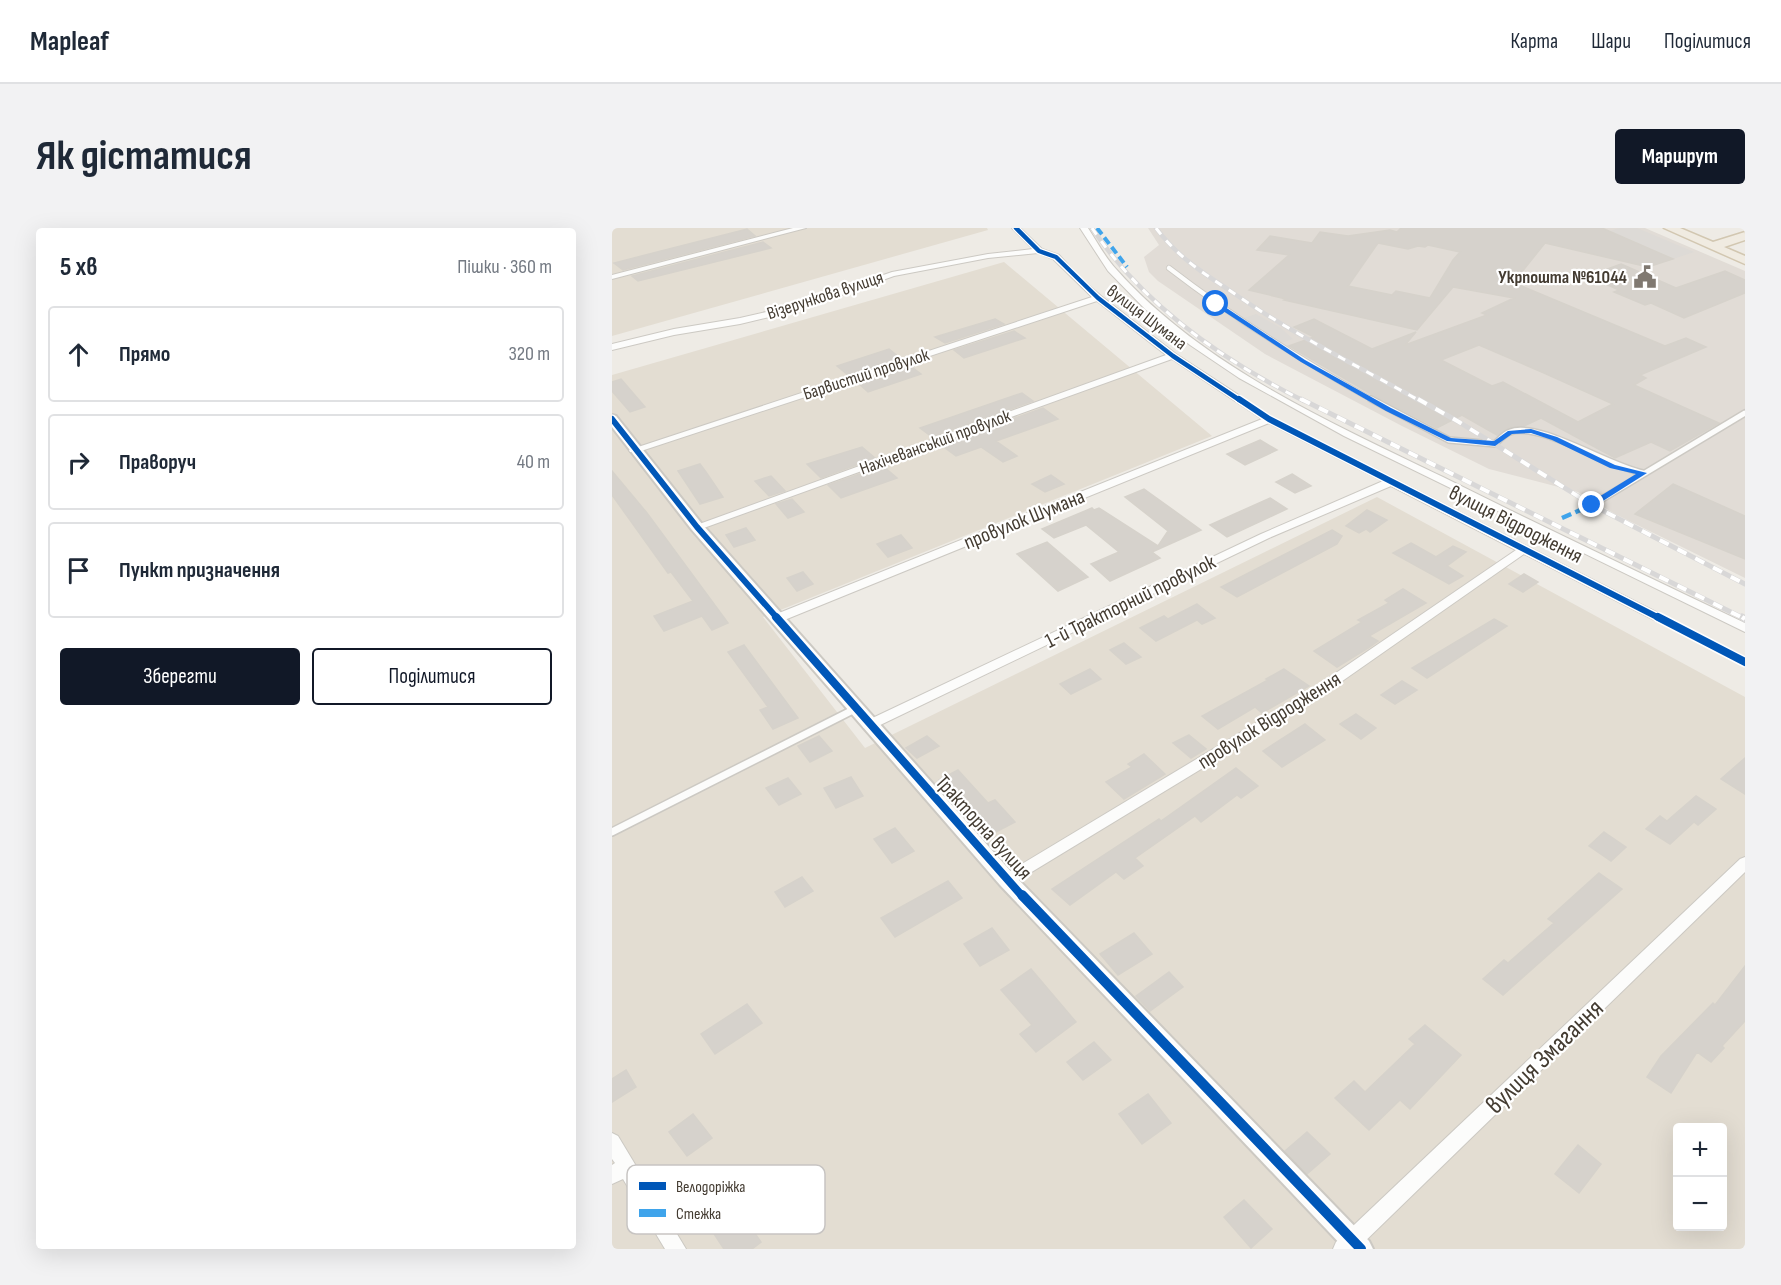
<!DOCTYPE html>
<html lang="uk">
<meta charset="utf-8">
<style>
:root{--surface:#fff;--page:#f2f2f3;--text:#1f2937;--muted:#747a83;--line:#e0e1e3;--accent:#111827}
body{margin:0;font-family:"Sofia Sans Condensed",sans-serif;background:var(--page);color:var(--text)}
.controls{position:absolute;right:18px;bottom:18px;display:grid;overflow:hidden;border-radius:6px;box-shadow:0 6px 24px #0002}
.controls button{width:54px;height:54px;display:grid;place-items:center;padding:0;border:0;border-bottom:2px solid var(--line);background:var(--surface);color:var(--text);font:30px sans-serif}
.stop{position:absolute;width:18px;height:18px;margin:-14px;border:4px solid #1a73e8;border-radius:50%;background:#fff}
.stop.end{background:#1a73e8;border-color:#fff;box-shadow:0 2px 6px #0008}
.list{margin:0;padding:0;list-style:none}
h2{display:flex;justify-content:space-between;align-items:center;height:78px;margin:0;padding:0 24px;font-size:26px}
h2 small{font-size:20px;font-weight:400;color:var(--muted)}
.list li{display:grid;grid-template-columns:39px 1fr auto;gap:18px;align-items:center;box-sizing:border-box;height:96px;margin:0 12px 12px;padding:0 12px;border:2px solid var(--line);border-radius:6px}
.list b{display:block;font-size:22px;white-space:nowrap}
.list em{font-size:20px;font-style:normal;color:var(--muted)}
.actions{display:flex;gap:12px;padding:18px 24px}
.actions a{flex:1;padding:14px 0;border:2px solid var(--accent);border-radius:6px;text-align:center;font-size:21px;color:var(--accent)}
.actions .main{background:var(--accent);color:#fff}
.icon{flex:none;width:33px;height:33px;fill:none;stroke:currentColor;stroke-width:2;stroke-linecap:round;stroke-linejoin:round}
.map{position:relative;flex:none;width:1133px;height:1021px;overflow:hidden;border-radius:6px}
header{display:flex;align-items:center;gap:36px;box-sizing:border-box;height:84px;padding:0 30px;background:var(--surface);border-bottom:2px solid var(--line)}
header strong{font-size:28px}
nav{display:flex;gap:33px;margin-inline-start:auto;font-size:21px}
.intro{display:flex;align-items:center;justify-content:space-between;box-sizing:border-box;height:144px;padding:0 36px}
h1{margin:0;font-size:42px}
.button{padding:15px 27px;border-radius:6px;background:var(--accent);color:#fff;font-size:21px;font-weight:700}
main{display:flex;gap:36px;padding:0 36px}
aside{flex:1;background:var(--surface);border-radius:6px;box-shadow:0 6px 24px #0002}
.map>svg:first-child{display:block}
.residential{fill:#e3ddd2;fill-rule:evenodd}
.industrial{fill:#e1dcd6}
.parking{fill:#dddad6}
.building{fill:#d6d2cc;stroke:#d6d2cb;stroke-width:1.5;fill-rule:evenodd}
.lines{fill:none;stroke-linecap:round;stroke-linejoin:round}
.service-far2-casing{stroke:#ccc9c3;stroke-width:6}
.service-far1-casing{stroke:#ccc9c3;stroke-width:8}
.service-casing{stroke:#ccc9c3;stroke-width:10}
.minor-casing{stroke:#ccc9c3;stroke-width:2}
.tertiary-casing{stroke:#ccc9c3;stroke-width:4}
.primary-casing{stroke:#d2c7b1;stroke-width:3}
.service-far2{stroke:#fcfcfb;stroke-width:4.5}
.service-far1{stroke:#fcfcfb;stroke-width:5}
.service{stroke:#fcfcfb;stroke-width:7}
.minor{fill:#fcfcfb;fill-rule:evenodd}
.tertiary{fill:#fcfcfb;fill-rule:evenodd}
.primary{fill:#f0ebe1;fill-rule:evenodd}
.rail-far2-casing{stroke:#d8d7d7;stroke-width:4.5}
.rail-far1-casing{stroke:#d8d7d7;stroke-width:5}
.rail-casing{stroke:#d8d7d7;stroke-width:7}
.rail-far2{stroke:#fff;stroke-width:3;stroke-dasharray:8;stroke-linecap:butt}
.rail-far1{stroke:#fff;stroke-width:4;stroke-dasharray:10;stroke-linecap:butt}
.rail{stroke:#fff;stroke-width:4.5;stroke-dasharray:14;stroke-linecap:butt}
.quiet-far1{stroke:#3fa4eb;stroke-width:4;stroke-dasharray:8 4;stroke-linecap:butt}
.quiet{stroke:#3fa4eb;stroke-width:4.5;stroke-dasharray:10 4.5;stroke-linecap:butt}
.cycleway-far3-casing{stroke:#fff;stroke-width:7}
.cycleway-far2-casing{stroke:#fff;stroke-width:9}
.cycleway-far1-casing{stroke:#fff;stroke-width:11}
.cycleway-casing{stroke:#fff;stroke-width:14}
.cycleway-far3{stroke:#0057b8;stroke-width:4.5}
.cycleway-far2{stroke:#0057b8;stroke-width:6}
.cycleway-far1{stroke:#0057b8;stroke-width:8}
.cycleway{stroke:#0057b8;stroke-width:10}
.route{fill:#1a73e8}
.labels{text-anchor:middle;stroke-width:4.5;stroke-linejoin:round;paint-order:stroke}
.far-poi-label{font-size:18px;font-weight:bold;fill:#443c32;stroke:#fff;text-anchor:end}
.far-street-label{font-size:18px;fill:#443c32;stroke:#fff}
.street-label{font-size:21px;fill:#443c32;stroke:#fff}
.near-street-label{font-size:26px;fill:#443c32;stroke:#fff}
.key{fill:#fff;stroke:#c7c4c2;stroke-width:1.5}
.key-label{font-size:16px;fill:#443c32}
</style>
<header>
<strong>Mapleaf</strong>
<nav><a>Карта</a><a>Шари</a><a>Поділитися</a></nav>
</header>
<div class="intro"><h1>Як дістатися</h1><a class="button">Маршрут</a></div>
<main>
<aside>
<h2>5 хв<small>Пішки · 360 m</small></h2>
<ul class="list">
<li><svg class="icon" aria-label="ahead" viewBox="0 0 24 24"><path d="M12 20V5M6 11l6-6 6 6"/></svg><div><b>Прямо</b></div><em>320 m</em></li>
<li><svg class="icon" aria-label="right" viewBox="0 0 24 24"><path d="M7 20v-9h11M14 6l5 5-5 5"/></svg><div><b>Праворуч</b></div><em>40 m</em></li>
<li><svg class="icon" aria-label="arrive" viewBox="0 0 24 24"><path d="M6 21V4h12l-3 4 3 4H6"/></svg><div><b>Пункт призначення</b></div></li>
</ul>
<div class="actions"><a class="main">Зберегти</a><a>Поділитися</a></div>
</aside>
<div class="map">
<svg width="1133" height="1021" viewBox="0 0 1133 1021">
<rect width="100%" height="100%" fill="#eeebe5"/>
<path class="residential" d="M0 0H375L376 2 0 108Z
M392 34 600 208 151 389 253 520 765 269 1133 469V1021H0V147ZM1066 900H1110V998H1066Z"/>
<path class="industrial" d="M536 0H1033L1133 43V350L1003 286 966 264 877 241 790 198 653 126 546 53 537 44 532 29 547 17Z"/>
<path class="parking" d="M1008 0H1025L1082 24 1061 31 997 3Z
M644 86 669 100 681 111 663 117 623 93Z"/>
<path class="building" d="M789 0H990L1061 31 1036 39 933 15 909 45 924 51 907 57 1053 118 1074 110 1094 119 1028 147 1034 150 1022 157 1107 195 1058 223 1039 214 1003 230 929 190 912 198 896 200 885 207 850 187 825 200 759 166 677 118 702 109 682 99 702 91 760 121 804 104 793 117 875 87 870 85 902 70 841 59 805 102 672 72 674 71 637 62 677 27 645 22 658 8 700 15 708 4 736 8 778 2 785 4ZM766 15 796 21 806 18 813 19 816 17 848 24 841 32 818 70 784 63 780 67 736 58ZM867 117 932 145 1001 176 966 194 891 154 880 158 829 132Z
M135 1 143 8 11 42 2 35Z
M151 14 159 20 26 53 20 48Z
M1009 36 1064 60 1113 43 1133 52V65L1072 90 1039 75 1033 77 1002 64 1007 62 976 48Z
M383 91 392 96 333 115 323 109Z
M402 103 413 110 352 130 342 122Z
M277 121 288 130 236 147 225 138Z
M297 137 309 146 256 164 245 154Z
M9 151 33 179 18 184 0 163V154Z
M410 165 421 173 320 209 308 200Z
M431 180 446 191 384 213 405 228 391 234 369 219 344 228 329 217Z
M648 212 665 222 633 237 615 226Z
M250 219 263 230 209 250 195 236Z
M88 236 94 244 111 269 88 276 66 243Z
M271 238 285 250 229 270 216 257Z
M0 243 35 285 116 395 100 402 90 388 52 403 42 388 81 373 59 344 56 345 0 267Z
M680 246 699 258 683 265 664 254Z
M439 247 452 256 433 264 420 256Z
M159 248 173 263 157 268 143 253Z
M1061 256 1133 288V331L1023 286Z
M532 261 589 302 540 324 548 330 498 353 479 336 507 324 474 297 442 310 430 301 480 280 482 282 487 280 546 318 556 303 513 269Z
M658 270 675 281 615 309 598 297Z
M180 271 192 284 176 290 164 276Z
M755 282 775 292 758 304 754 301 747 305 734 298Z
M134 300 143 312 122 319 114 307Z
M720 302 730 308 725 316 625 369 609 359Z
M289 307 300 320 276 329 265 316Z
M435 314 476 349 446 363 405 326Z
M799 315 824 329 841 318 854 324 835 338 851 348 837 356 781 325Z
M191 344 201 356 185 363 175 350Z
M912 346 926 354 911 364 897 356Z
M791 361 814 375 757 408 766 413 756 420 725 439 702 423 750 394 746 392 777 375 773 372Z
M585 376 603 390 590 396 585 392 544 413 528 400 552 388 556 391Z
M882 391 895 398 815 450 800 440Z
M512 415 529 429 514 436 498 422Z
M132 417 152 444 186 490 161 501 148 482 156 479 116 424Z
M478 441 489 451 459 466 448 456Z
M672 441 697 458 650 485 643 479 606 501 590 488 656 452 654 451Z
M790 453 805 462 783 476 769 467Z
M744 486 764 500 749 511 728 496Z
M693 496 713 512 670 539 651 523Z
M577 507 594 521 579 530 561 515Z
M207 508 220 523 198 534 186 518Z
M315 508 327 518 305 530 294 520Z
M532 526 553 546 512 571 494 554 520 539 516 536Z
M1133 530V566L1109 551Z
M624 540 646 558 629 570 625 567 589 594 583 588 523 630 531 638 512 651 504 644 458 677 440 661 547 591 549 593Z
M346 542 376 575 383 572 403 594 376 608 327 552Z
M239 549 251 568 224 580 212 560Z
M176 550 189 566 167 577 154 560Z
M1084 568 1104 581 1086 597 1082 594 1058 616 1034 601 1048 588 1055 593Z
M283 600 302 623 280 635 262 611Z
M992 604 1014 619 999 633 977 618Z
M987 645 1010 661 891 767 871 751 892 732 896 735 942 695 936 691Z
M190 649 201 663 173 679 163 664Z
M336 653 350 670 283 709 269 690Z
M380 700 397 722 368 738 352 716Z
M522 705 540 726 506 747 488 726Z
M1133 738V793L1110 818 1112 820 1099 834 1085 824 1059 865 1035 849 1049 828 1101 775 1103 777Z
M419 741 464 794 424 824 408 806 420 797 389 762Z
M557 744 571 759 538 783 524 768Z
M135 776 150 795 103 826 89 806Z
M813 797 849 827 798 881 788 872 757 902 723 870 742 853 753 864 803 816 797 811Z
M482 814 499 832 471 852 455 834Z
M14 842 24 859 0 874V851Z
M536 866 559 895 530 916 507 886Z
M81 886 100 910 75 928 57 904Z
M695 904 718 926 695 946 673 923Z
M966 917 989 936 967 965 943 946Z
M91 944 123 983 126 981 149 1014 140 1021H112L87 983 85 984 68 962Z
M632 972 660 1001 639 1020 612 989Z"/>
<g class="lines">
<g class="service-far2-casing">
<path id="service-far2" d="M557 40C622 90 690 133 762 173"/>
</g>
<g class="service-far1-casing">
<path id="service-far1" d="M759 171 837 212 883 216C887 212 892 206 898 204 927 193 996 238 1031 245
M980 277 1133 185"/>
</g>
<g class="service-casing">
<path id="service" d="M0 604 243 481"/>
</g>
<g class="minor-casing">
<path id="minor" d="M181 0H194L0 51V47Z
M400 0H408L430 21 447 27 466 48 489 68 564 126 660 189 1133 429V438L912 326 706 470 400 656 395 658 390 656 387 652 390 648 696 464 904 322 779 258 657 310 262 500H252L250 497 252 494 649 306 771 253 657 195 170 393H162L160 390 162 387 650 191 560 131 89 301H81L79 299 554 127 485 73 26 224H18L17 222 480 69 441 31 426 25 376 30 282 48 187 82 128 96 62 107 0 122V116L62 101 128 90 184 77 280 44 376 26 421 21Z
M468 0H476C485 14 493 29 504 41 590 138 716 193 831 249 931 299 1032 347 1133 395V404L732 208 627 150 578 117 533 81 496 43Z
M1133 629V644L745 1021H721L724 1014 1128 631Z
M0 905 6 908 74 1021H53L11 951 0 956V937L3 935 0 931Z"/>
</g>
<g class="tertiary-casing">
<path id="tertiary" d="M0 187 4 188 90 296 402 647 757 1013 761 1021H733L388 657 80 302 0 199Z"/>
</g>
<g class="primary-casing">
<path id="primary" d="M1052 0H1068L1101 14 1133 4V12L1112 19 1133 28V36Z"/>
</g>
<use href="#service-far2" class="service-far2"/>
<use href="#service-far1" class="service-far1"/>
<use href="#service" class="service"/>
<use href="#minor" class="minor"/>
<use href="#tertiary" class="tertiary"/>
<use href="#primary" class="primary"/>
<g class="rail-far2-casing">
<path id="rail-far2" d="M480 0C531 77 610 132 692 173
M544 0C564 27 589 44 617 62 677 104 744 137 808 173"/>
</g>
<g class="rail-far1-casing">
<path id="rail-far1" d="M689 171 1133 391
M806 171 847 194 980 277 1133 356"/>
</g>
<g class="rail-casing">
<path id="rail" d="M1130 389 1133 391"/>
</g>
<use href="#rail-far2" class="rail-far2"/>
<use href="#rail-far1" class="rail-far1"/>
<use href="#rail" class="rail"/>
<path class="quiet-far1" d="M485 0 515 39"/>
<path class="quiet" d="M950 290 980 277"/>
<g class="cycleway-far3-casing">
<path id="cycleway-far3" d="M404 0 427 23 444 29 486 70 561 128 629 173"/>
</g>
<g class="cycleway-far2-casing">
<path id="cycleway-far2" d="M627 171 657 191 1049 391
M0 191 85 299 166 391"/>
</g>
<g class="cycleway-far1-casing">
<path id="cycleway-far1" d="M164 389 411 669
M1046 389 1133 434"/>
</g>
<g class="cycleway-casing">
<path id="cycleway" d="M410 667 749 1021"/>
</g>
<use href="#cycleway-far3" class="cycleway-far3"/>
<use href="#cycleway-far2" class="cycleway-far2"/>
<use href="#cycleway-far1" class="cycleway-far1"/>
<use href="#cycleway" class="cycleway"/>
</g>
<path class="route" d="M602 75H607L693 132 779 180 839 210 882 213 896 203 919 201 945 209 1003 237 1035 245 983 278H977V275L1024 246 998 240 940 212 919 205 900 206 883 218 835 213 774 183 689 134 602 77Z"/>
<defs>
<g id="civic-bare" transform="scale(1.8)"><path d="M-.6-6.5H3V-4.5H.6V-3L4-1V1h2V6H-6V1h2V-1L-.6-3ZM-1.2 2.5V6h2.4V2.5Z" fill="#807971" stroke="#fff" stroke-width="2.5" paint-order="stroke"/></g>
</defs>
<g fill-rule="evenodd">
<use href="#civic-bare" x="1033" y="49"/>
</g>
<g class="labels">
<g class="far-poi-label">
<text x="1015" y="55">Укрпошта №61044</text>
</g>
<g class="far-street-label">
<text transform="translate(213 67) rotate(-18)" y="6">Візерункова вулиця</text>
<text transform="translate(535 89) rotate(37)" y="6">вулиця Шумана</text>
<text transform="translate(254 146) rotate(-18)" y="6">Барвистий провулок</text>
<text transform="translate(323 214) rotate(-20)" y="6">Нахічеванський провулок</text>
</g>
<g class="street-label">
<text transform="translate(412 291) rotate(-22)" y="7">провулок Шумана</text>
<text transform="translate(904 296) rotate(27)" y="7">вулиця Відродження</text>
<text transform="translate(518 373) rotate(-26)" y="7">1-й Тракторний провулок</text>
<text transform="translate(657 492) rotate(-32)" y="7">провулок Відродження</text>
<text transform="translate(372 599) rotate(48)" y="7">Тракторна вулиця</text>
</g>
<g class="near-street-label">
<text transform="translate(932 828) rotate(-44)" y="9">вулиця Змагання</text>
</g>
</g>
<rect x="15" y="937" width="198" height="69" rx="9" class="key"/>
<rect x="27" y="954" width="27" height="8" fill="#0057b8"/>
<rect x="27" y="981" width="27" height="8" fill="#3fa4eb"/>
<g class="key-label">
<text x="64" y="964">Велодоріжка</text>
<text x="64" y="991">Стежка</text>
</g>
</svg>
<div class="controls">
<button>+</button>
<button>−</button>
</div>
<div class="stop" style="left:604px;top:76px"></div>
<div class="stop end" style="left:980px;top:277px"></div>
</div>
</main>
